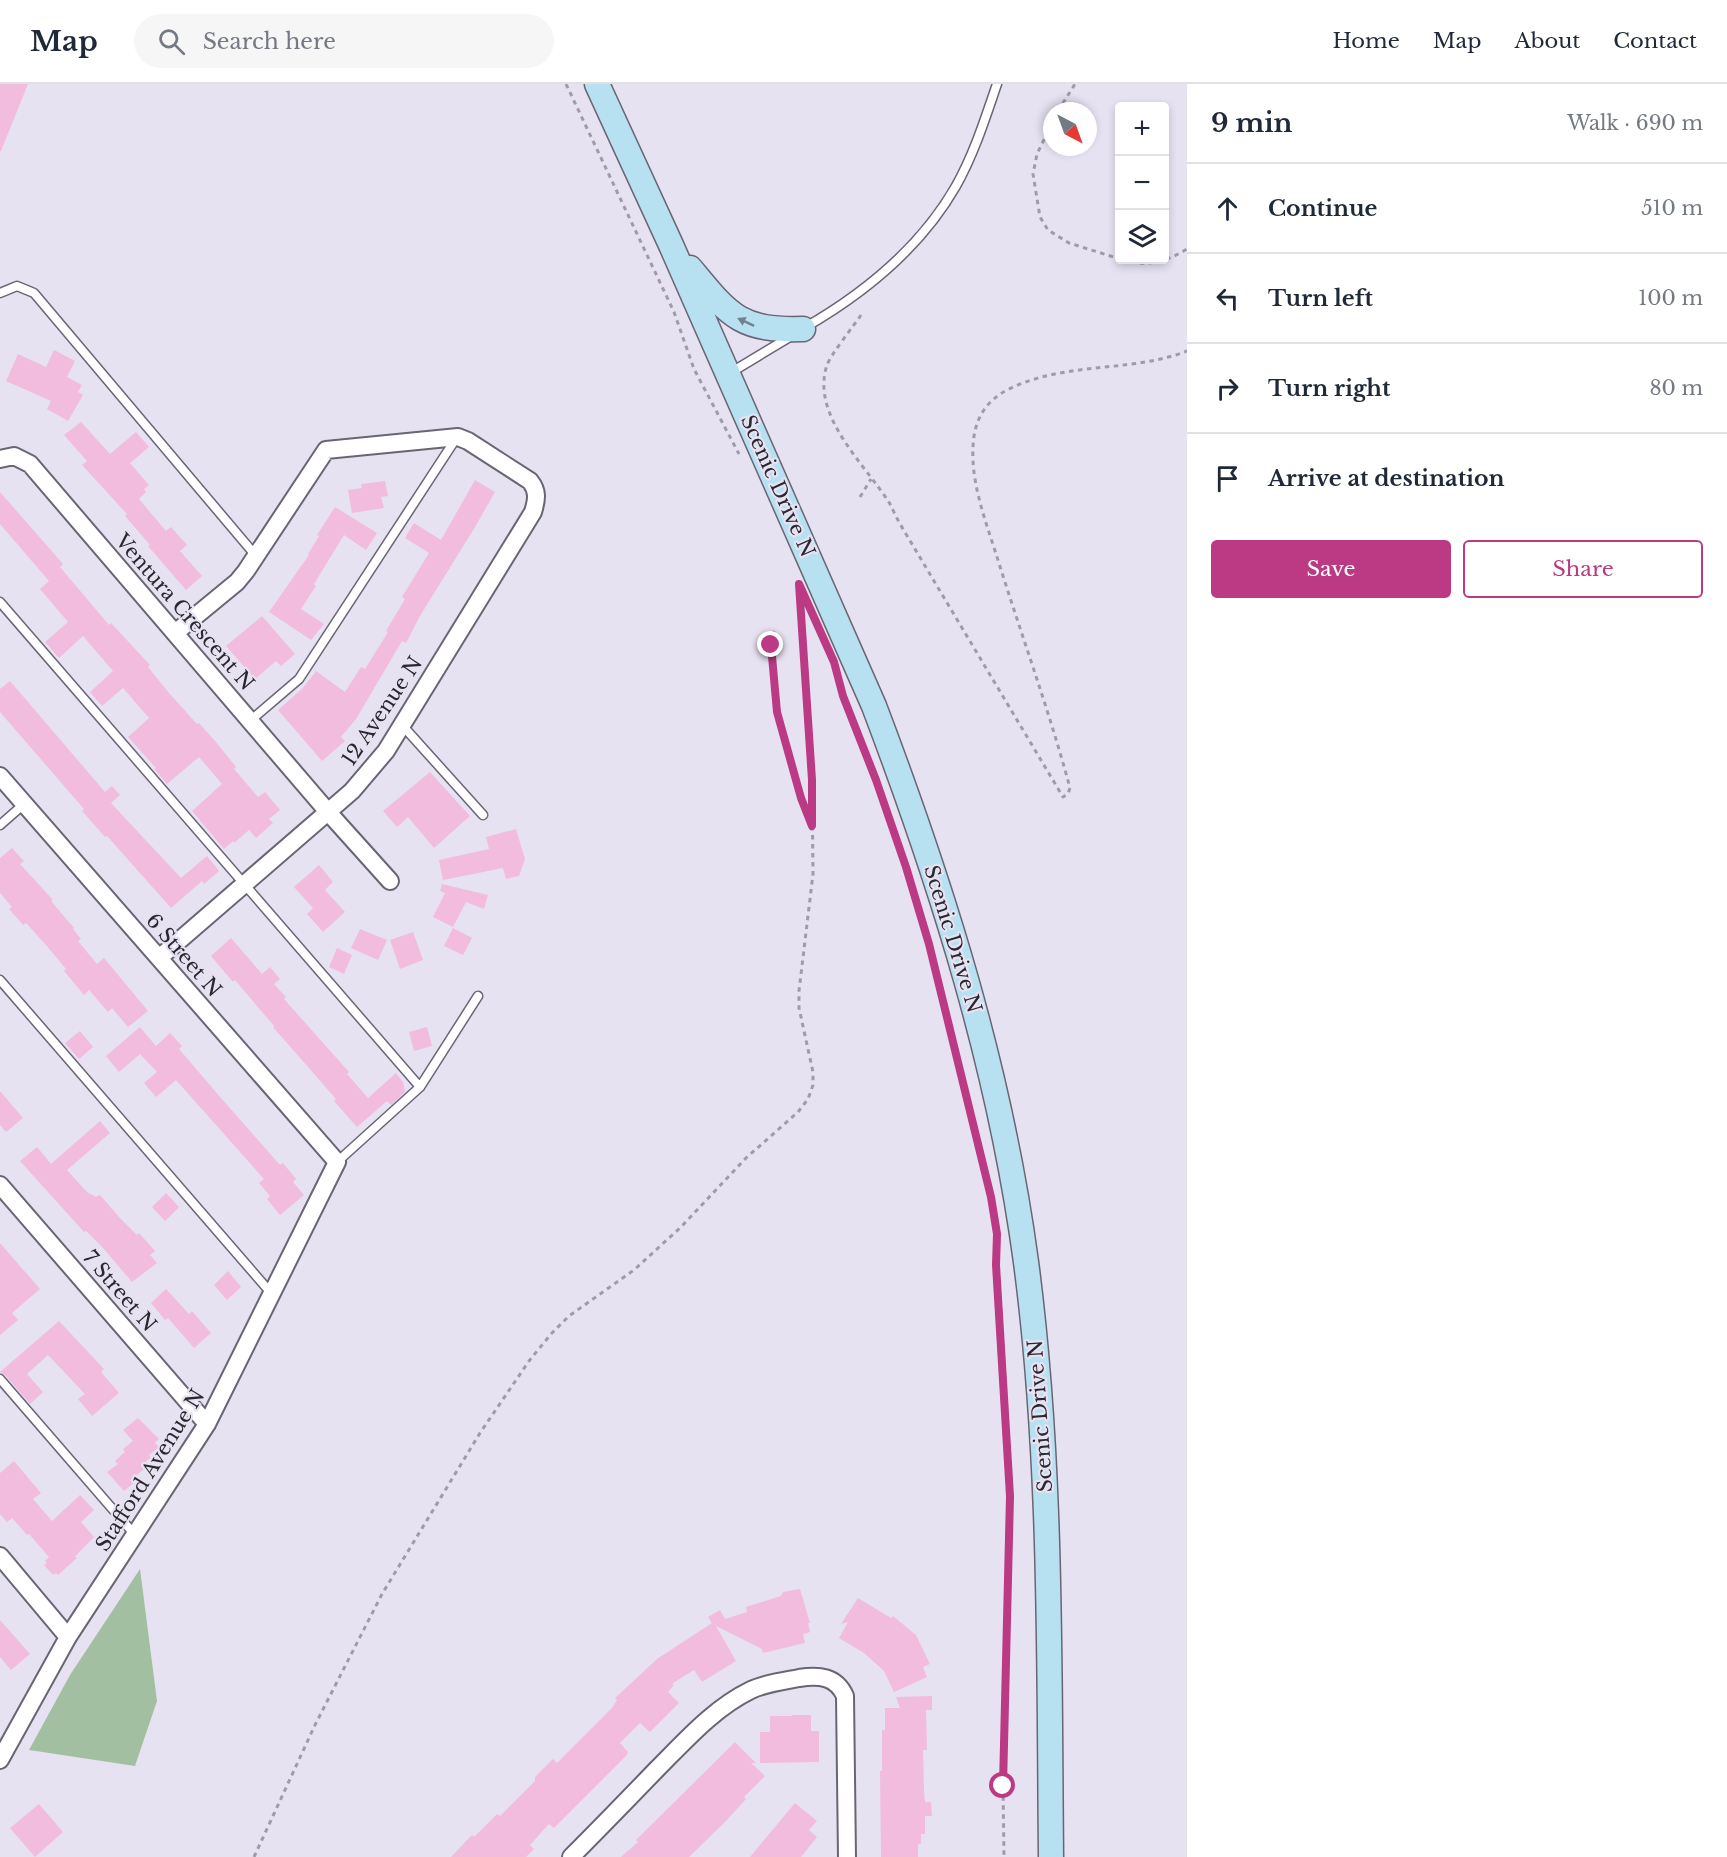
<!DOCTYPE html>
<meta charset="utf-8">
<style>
:root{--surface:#fff;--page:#f6f6f7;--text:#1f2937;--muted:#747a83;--line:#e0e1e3;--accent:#bb3a83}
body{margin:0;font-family:"Libre Baskerville",serif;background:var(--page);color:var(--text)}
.controls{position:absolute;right:18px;top:18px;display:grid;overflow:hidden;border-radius:6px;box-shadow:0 3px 9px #0003}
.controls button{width:54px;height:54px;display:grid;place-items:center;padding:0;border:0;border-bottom:2px solid var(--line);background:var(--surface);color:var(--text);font:30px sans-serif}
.compass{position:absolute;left:1043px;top:18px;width:54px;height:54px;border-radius:50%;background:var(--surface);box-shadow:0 3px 9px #0003;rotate:139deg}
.stop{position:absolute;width:18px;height:18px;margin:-14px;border:4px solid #bb3a83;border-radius:50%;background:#fff}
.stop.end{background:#bb3a83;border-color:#fff;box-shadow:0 2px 6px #0008}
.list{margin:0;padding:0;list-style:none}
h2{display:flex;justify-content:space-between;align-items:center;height:78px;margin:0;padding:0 24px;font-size:26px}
h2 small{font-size:20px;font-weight:400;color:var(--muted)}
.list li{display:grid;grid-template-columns:39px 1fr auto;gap:18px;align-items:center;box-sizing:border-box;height:90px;padding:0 24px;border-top:2px solid var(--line)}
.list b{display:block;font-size:22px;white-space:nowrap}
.list em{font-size:20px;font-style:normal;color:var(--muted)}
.actions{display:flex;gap:12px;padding:18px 24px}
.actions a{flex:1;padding:14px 0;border:2px solid var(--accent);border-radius:6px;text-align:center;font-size:21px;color:var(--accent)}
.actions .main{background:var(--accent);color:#fff}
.icon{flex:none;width:33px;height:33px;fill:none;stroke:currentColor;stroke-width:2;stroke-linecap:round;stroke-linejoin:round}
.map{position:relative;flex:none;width:1187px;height:1773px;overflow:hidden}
header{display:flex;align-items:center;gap:36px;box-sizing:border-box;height:84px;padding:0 30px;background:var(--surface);border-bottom:2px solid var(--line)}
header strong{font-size:28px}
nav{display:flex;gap:33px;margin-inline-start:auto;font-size:21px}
.search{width:420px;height:54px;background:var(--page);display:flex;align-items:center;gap:15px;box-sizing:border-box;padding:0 21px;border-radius:33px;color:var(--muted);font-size:22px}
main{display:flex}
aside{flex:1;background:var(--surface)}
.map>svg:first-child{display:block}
.green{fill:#a3bfa2}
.building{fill:#f1bcde}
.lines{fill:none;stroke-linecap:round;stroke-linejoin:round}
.service-casing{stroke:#6a6573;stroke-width:11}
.minor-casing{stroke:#6a6573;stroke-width:20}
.secondary-casing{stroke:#6a6573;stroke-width:27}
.path{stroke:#9f9ba7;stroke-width:3;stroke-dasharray:4.5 4.5;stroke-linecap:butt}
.service{stroke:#fff;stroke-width:8}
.minor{stroke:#fff;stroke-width:16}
.secondary{stroke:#b7e0f0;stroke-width:24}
.oneway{fill:#70848f}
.route{stroke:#bb3a83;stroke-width:8}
.labels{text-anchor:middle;stroke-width:4.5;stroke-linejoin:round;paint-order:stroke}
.street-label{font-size:20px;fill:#2a282e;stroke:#e7e2f2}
</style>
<header>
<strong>Map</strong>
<div class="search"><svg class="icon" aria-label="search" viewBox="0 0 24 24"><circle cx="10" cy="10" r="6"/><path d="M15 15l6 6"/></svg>Search here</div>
<nav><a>Home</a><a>Map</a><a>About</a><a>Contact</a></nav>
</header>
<main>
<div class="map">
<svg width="1187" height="1773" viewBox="0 0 1187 1773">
<rect width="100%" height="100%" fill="#e7e2f2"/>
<path class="green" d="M140 1485 157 1617 135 1682 29 1666 70 1591Z"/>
<path class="building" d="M0 0H28L1 67H0Z
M54 266 75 277 67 293 82 301 78 308 83 311 68 337 47 325 51 317 6 297 18 270 46 283Z
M81 338 110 370 136 348 149 363 130 379 149 401 144 405 146 408 139 415 166 447 171 443 187 461 180 467 202 492 186 506 148 462 150 461 125 432 127 430 82 381 87 377 64 351Z
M475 396 495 408 475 443 420 532 406 559 402 557 356 635 341 653 345 657 322 677 278 626 302 605 316 587 345 608 361 583 365 585 388 548 386 547 405 515 402 513 429 469 405 454 414 439 441 456Z
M385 397 388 412 381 413 384 424 352 429 348 406 362 404 361 400Z
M0 408 63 480 60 483 109 541 111 539 150 581 148 583 169 609 197 640 199 639 215 657 236 683 234 685 258 713 265 708 280 726 269 735 273 739 256 754 249 746 234 759 233 757 224 765 192 727 222 700 199 673 167 700 154 685 156 684 128 653 149 634 123 604 102 622 90 608 113 587 83 552 59 574 45 558 68 538 40 505 49 497 0 440Z
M335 423 377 449 366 466 344 451 314 500 316 502 301 525 324 540 311 556 269 528 309 471 308 470 319 452 317 451Z
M262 532 295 570 281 582 276 577 255 595 226 562Z
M10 597 105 708 112 702 120 711 111 719 181 794 207 772 219 787 204 800 202 797 171 824 107 752 105 753 82 727 84 725 0 628V605Z
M430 688 470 732 434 764 408 733 397 743 383 727Z
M516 745 525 775 519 792 506 795 503 784 443 796 439 776 489 765 486 753Z
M12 764 24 777 20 780 53 816 51 817 74 844 73 845 81 855 78 857 97 880 104 874 148 927 128 943 112 924 108 928 89 906 84 911 64 887 66 885 46 861 26 839 23 841 9 825 12 823 0 809V774Z
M319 781 333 798 325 806 345 828 323 848 307 830 313 824 294 803Z
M442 800 488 811 484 825 466 818 453 843 433 833 445 809 440 807Z
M453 844 472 854 463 871 444 862Z
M360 845 387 856 378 876 351 864Z
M413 848 423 876 400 885 390 856Z
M231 854 262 890 270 883 280 895 274 900 286 913 284 915 349 988 347 990 368 1014 396 989 403 998 405 1008 391 1021 387 1017 357 1043 334 1017 336 1015 273 943 274 942 235 896 233 898 211 872Z
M337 864 352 871 344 890 329 883Z
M140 943 156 962 170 949 182 962 179 965 221 1014 280 1081 283 1079 296 1095 293 1098 304 1111 280 1131 267 1115 270 1112 259 1099 264 1095 176 996 156 1013 144 999 157 988 140 970 119 988 106 972Z
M427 943 432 962 414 967 409 948Z
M80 947 93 963 79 975 65 959Z
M0 1007 23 1034 6 1048 0 1041Z
M100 1037 110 1049 67 1086 87 1108 96 1113 99 1111 101 1112 119 1133 137 1151 139 1149 155 1167 150 1171 157 1179 132 1198 103 1164 86 1147 84 1148 20 1077 37 1063 51 1080Z
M166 1109 179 1123 165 1137 152 1123Z
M0 1159 40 1205 12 1229 18 1236 0 1251Z
M228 1187 241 1203 227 1216 214 1201Z
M166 1205 189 1230 192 1227 211 1249 194 1264 168 1234 165 1236 151 1219Z
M59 1237 104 1285 101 1288 119 1309 92 1332 78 1315 85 1310 48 1271 27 1290 43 1308 30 1320 5 1291 0 1288Z
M138 1334 159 1355 155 1359 159 1363 149 1371 151 1373 141 1382 144 1385 133 1394 136 1397 124 1407 107 1388 118 1380 115 1377 125 1368 123 1365 133 1357 123 1346Z
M14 1377 41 1409 33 1415 52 1437 80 1411 94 1426 81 1438 94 1453 79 1468 75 1473 77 1474 58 1491 56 1489 53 1491 44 1481 47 1479 45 1477 49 1473 29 1450 27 1451 12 1434 7 1438 0 1430V1389Z
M800 1505 810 1539H808L810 1548 803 1550 805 1559 763 1569 762 1565 716 1542 736 1577 702 1598 694 1586 673 1599V1602L668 1608 679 1619 650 1648 640 1639 620 1659 628 1668 627 1671 554 1744 549 1740 530 1761 534 1765 526 1773H451L472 1751 474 1753 497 1730 500 1732 535 1697V1693L553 1675 557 1679 612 1624 617 1616 615 1614 657 1575 712 1539 708 1533 720 1526 725 1535 747 1528 746 1523 781 1512 783 1508Z
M858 1514 891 1534 893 1532 916 1551 930 1580 923 1583 927 1593 894 1608 884 1587 864 1569 839 1554 848 1538 841 1540Z
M0 1536 30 1570 11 1586 0 1573Z
M932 1612V1626H926L927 1666H923L924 1706 925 1718H931L932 1732H925V1750H921V1760H918V1773H881L880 1687H882V1646H885V1624H900L896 1613Z
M792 1631H811V1647H819V1678L760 1679V1648H770V1632H792Z
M735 1658 756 1679H751L765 1692 744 1713 746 1715 726 1737 689 1773H621L638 1758 636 1756Z
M795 1719 817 1737 809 1746 817 1753 801 1773H750Z
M39 1720 63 1748 35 1773 10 1744Z"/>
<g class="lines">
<g class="service-casing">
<path id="service" d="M0 209 17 202 34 209 256 472
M804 244C865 209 921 163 956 102 974 70 985 35 997 0
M730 289 793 251
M0 518 420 1003
M251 636 299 595 457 353
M402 641 483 731
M0 741 24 720
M0 896 271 1209
M337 1078 420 1003 478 912
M0 1295 135 1451"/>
</g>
<g class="minor-casing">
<path id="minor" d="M0 375 14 372 30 380 328 728 390 797
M0 692 337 1078 207 1340 68 1553 0 1676
M159 874 352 707 386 667 533 428C537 415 538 407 530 397L468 357 458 353 326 366 246 487 237 498 175 549
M0 1101 207 1340
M0 1472 68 1553
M571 1773C600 1744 629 1714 657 1685 686 1656 714 1624 751 1606 766 1599 783 1597 799 1594 819 1591 836 1592 845 1612L847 1773"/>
</g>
<g class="secondary-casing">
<path id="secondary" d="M597 0 671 161 874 622C943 804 1000 985 1026 1178 1052 1375 1049 1575 1051 1773
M690 184C729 231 739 247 803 245"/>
</g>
<path class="path" d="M566 0 674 228 694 285 739 370
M1058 27 1075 0
M1052 39 1037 70 1033 90 1040 133 1048 146 1069 159 1120 175
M1122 176C1146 183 1166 178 1187 165
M861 231C853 243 831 270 827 281 810 332 866 381 890 420 894 428 898 437 903 445L1063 713 1068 710 1070 704C1049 626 1021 550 997 473 986 438 971 400 973 363 974 336 985 317 1009 305 1066 277 1131 289 1187 267
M860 413 871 395
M774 547C769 559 772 571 772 584 776 636 791 689 811 738
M838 593 906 783 929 860 991 1113 997 1150 996 1181 1010 1411 1003 1703 1004 1773
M254 1773 315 1641 382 1510 480 1349 529 1277 551 1250 569 1232 634 1186 681 1143 746 1074 798 1028 808 1015 813 1001V988L799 924V907L813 790 812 696 799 503"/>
<use href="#service" class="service"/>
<use href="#minor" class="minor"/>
<use href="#secondary" class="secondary"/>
</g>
<defs><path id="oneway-solid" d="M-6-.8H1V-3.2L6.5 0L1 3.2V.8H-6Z" transform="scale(1.5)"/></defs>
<use class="oneway" href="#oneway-solid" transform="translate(746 238) rotate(-155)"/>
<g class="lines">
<path class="route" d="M771 561 777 628 801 714 812 742V696L799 500 834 578 843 612 876 696 906 783 929 860 991 1113 997 1150 996 1181 1010 1412 1003 1702"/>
</g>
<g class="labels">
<g class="street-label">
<text transform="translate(778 402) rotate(66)" y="7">Scenic Drive N</text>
<text transform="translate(185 528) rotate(49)" y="7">Ventura Crescent N</text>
<text transform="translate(382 627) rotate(-56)" y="7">12 Avenue N</text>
<text transform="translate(953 855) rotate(73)" y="7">Scenic Drive N</text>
<text transform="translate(184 871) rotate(49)" y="7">6 Street N</text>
<text transform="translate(120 1207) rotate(49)" y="7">7 Street N</text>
<text transform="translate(1040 1332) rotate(-94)" y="7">Scenic Drive N</text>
<text transform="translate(150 1386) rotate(-58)" y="7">Stafford Avenue N</text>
</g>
</g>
</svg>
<div class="controls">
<button>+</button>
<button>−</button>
<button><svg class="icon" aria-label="layers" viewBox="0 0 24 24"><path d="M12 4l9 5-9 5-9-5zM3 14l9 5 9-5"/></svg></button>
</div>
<svg class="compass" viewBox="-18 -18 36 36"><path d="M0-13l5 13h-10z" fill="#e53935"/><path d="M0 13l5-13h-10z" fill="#747a83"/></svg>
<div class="stop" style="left:1003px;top:1702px"></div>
<div class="stop end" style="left:771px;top:561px"></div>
</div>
<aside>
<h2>9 min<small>Walk · 690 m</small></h2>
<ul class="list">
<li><svg class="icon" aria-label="ahead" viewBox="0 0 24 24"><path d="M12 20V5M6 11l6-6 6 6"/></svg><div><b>Continue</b></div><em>510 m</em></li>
<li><svg class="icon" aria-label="left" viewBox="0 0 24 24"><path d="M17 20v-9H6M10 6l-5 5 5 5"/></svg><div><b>Turn left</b></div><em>100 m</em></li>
<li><svg class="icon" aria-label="right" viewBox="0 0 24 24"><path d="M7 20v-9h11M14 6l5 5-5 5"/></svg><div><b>Turn right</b></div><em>80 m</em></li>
<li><svg class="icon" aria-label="arrive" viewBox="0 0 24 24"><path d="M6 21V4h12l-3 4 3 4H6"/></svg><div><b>Arrive at destination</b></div></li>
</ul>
<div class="actions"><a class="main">Save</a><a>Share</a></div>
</aside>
</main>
